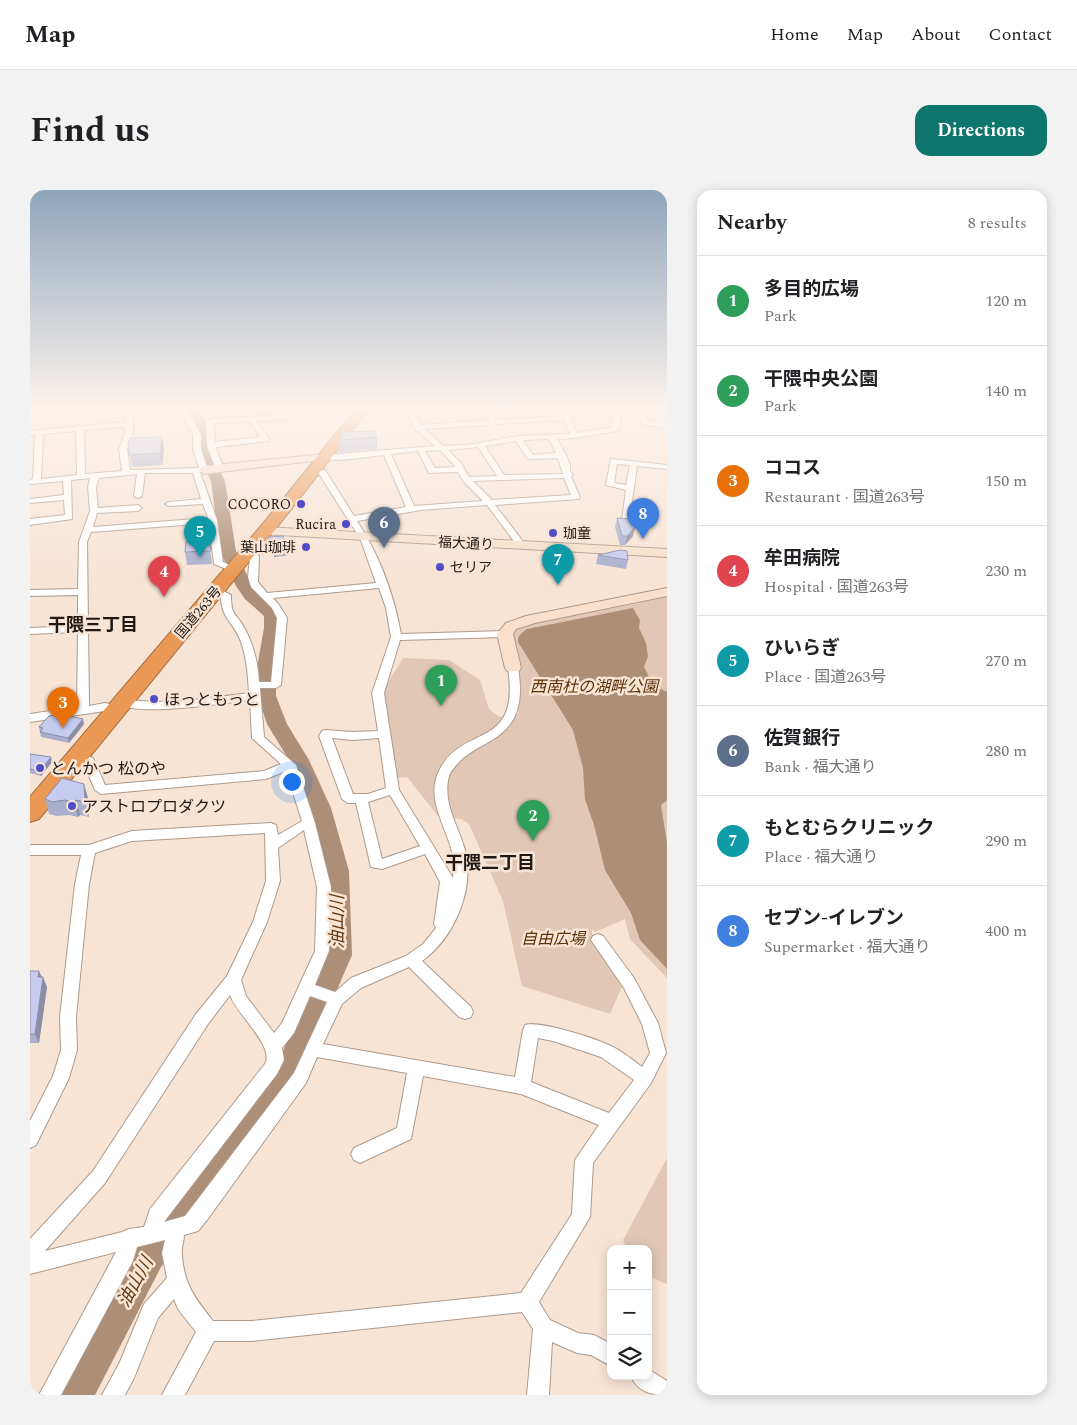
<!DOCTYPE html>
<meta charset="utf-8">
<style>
:root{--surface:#fff;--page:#f2f2f2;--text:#202124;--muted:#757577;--line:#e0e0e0;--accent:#0f766e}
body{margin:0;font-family:Spectral,"Noto Sans JP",serif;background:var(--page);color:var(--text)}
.controls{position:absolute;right:15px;bottom:15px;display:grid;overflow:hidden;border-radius:10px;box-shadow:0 2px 12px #0003}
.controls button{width:45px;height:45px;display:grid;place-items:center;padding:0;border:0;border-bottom:1px solid var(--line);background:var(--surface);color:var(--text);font:25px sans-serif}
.you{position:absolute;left:261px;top:591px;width:18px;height:18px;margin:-12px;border:4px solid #fff;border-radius:50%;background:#1a73e8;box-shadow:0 0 0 8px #1a73e833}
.badge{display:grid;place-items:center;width:32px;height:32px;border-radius:50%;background:var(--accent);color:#fff;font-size:16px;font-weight:700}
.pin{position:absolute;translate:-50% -41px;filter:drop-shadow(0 1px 2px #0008)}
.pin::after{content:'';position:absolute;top:26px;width:18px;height:15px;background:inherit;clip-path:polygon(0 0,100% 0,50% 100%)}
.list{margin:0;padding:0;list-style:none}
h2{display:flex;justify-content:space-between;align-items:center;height:65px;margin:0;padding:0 20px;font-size:21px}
h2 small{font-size:16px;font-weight:400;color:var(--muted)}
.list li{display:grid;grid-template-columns:32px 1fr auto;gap:15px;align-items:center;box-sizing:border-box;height:90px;padding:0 20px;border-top:1px solid var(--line)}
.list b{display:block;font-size:19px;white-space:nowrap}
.list p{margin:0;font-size:16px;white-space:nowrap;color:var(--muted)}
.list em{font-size:16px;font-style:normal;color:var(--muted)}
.icon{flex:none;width:28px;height:28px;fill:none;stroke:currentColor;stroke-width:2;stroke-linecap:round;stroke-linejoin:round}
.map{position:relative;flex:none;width:637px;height:1205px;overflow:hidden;border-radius:15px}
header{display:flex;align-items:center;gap:30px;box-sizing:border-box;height:70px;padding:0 25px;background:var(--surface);border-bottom:1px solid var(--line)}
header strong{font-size:24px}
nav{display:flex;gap:28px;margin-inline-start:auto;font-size:18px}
.intro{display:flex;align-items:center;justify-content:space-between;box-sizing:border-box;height:120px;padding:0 30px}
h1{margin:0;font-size:35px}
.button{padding:12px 22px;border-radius:15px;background:var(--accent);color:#fff;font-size:18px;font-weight:700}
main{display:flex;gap:30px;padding:0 30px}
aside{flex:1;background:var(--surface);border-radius:15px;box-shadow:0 2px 12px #0003}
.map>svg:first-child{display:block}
.green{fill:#e0c7b6}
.water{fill:#ad8e77}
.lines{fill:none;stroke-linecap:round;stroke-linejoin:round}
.river{fill:#ad8e77;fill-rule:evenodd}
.street-casing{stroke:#ad9a8c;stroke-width:2}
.secondary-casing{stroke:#ad9a8c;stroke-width:2}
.highway-casing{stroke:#a36b3e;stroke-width:2}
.street{fill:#fff;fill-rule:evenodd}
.secondary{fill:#f8e0cc;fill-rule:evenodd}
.highway{fill:#e99855;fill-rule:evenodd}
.wall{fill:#aaafce}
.shaded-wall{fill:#8b8ea7}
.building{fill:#c6cbef;stroke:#8b8ea7}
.poi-dot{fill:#524dc4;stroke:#f8e4d5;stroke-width:2}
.labels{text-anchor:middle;stroke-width:5;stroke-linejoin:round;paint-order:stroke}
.far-poi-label{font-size:14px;fill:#201813;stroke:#f8e4d5;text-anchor:end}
.far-street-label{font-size:14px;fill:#201813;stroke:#f8e4d5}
.park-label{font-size:16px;font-style:italic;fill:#5c3108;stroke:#f8e4d5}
.poi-label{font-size:16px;fill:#201813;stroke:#f8e4d5;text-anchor:start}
.neighbourhood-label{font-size:18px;font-weight:bold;fill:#201813;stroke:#f8e4d5}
.water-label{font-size:18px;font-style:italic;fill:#663a13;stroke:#f8e4d5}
</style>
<header>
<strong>Map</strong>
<nav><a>Home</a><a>Map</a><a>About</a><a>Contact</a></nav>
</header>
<div class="intro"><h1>Find us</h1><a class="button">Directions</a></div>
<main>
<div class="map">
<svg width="637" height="1205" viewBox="0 0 637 1205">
<rect width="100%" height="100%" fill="#f8e4d5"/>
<path class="green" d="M177 219H259V223L184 227Z
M637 399V788L600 749 595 729 565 742 562 739V744L593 794 580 824 492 796 473 711 439 634 431 629 408 626 377 587 366 588 354 505 358 492 373 468 419 470 450 490 459 519 469 527 488 524 491 499 481 447 488 438 502 433 609 413 608 410Z
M637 968V1094L618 1086V1059H597L593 1050Z"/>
<path class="water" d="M603 418 610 430 609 438 616 453 618 466 614 477 623 495 637 502V610L631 615 637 653V779L610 750 601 723 575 680 564 635 555 609 553 578 543 540 488 452C488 445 491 443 497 439Z"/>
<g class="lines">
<path class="river" d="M156 219H168L176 233 187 274 195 291 206 361 222 396 250 425 252 438 246 472V506L257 534 279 570 301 618 319 681 322 765 272 881 176 1017 131 1077 65 1205H27L107 1053 154 995 252 863 296 765 295 681 279 618 259 570 237 534 228 506V472L234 438V426L215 409 206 396 190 361 181 291 173 274 164 233Z"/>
<g class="street-casing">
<path id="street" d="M109 219H120L103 226V244L97 259 100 280 169 278 163 259V245L150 219H157L171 245V259L178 280 170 282 187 330 193 372 209 379 204 382 184 374 179 333 61 342 57 352 59 516 75 513 90 516 92 519 86 523 75 521 0 532V524L47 517 48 442 0 444V438L48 436V405L0 406V400L48 399 49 352 60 321 58 297 60 288 41 290 42 329 0 335V329L35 325 34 310 0 313V309L34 305 33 291 0 294V290L3 289 5 245H0V241L95 232 97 224ZM95 237V244L89 259 92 281 55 284 54 240ZM46 241 47 285 11 289 13 244ZM115 283H163L171 309 139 312 135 314 139 316 173 314 178 328 63 337 67 323 108 321 112 318 108 315 68 318 66 297 69 288 107 284 104 306 108 308 112 306Z
M263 219H270L269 225 261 229 227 231 239 249 238 251 186 257 193 278 186 280 177 255 176 229 260 225 263 223ZM220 231 230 247 185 252 183 233Z
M376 219H433L385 224 390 235 460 230 454 219H461L467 230 532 226 530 219H537L547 243 582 237 584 219H590V237L587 241 544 248 527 249 536 265 540 275V281L543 285 541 287 550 307 549 309 465 315 495 354V358H489L457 315 391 320 327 331C349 364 364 405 371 444L475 441 480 444 475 447 370 450 354 503 369 600 423 688C424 678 424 668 421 658 414 634 397 608 408 583 430 532 491 563 478 478L479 476 483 475 488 478C493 508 490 534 462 550 451 557 439 562 430 571 426 576 421 580 419 586 412 613 428 635 435 660 445 700 424 748 392 771L441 817 443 822 441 827 435 829 429 827 379 777 331 798 312 814 293 854 485 887 493 840 495 835C508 830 569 849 583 857 593 862 603 870 612 877L620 863 612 834 594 798 561 750 563 746 568 744 573 746 604 788 628 833 636 863 621 893 563 973 560 1027 509 1112 520 1130 548 1143 564 1145 581 1154V1176L561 1165 547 1163 522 1152 519 1205H497L503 1139 492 1122 222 1151H184L155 1205H132L166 1142 148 1119 144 1109 128 1128 104 1188 95 1205H72L89 1174 114 1114 137 1088 132 1063 135 1050 107 1057 103 1071 31 1205H9L86 1062 0 1084V1049L63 981 166 824 197 786 223 732 236 691 235 643 102 651 65 663 59 694 46 827 47 860 39 888 6 955 0 958V931L23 886 31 860 30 827 45 694 51 665H0V655H59L102 641 241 633 246 635 248 645 272 631 256 581 236 589 71 604 65 600 54 574 43 569 41 566 47 562 63 568 75 595 234 581 251 574 222 548 220 510C196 513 101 528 86 512L92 509C134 516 177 508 219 503 218 486 217 469 211 452 204 432 191 429 191 406L181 400 186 397 201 405C201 427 206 422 215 439 224 456 228 473 229 492H241L247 428 242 418 221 397 218 387 220 367 213 365V361H219L229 366 228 392 237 403 346 393 330 348 289 284 280 281 284 279 295 280 324 326 376 317 354 265C341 266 301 274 291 267L295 265 405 256 385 239ZM534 230 540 244 488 246 437 255 414 256 394 239ZM519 249 526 263 503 265 493 250ZM486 251 498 269 528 268 533 284 474 285 455 256ZM448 257 467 286 439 287 431 273 418 260ZM410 260 425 276V277L405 278 395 261ZM388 261 399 283 428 282 433 291 453 311 384 316 361 264ZM534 288 541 305 462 310 443 291ZM349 398 356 418 361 447 342 503 348 541 323 542 296 540 292 541 289 546 312 609 318 613H326L341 677 352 679 395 664 410 692 404 734 406 738 393 754 376 766 321 788 305 802 285 795 299 761 301 697 285 633 266 575 234 547 230 498H246L251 495 257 428 249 415 243 408ZM302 548 323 550 349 548 356 598 338 604H323ZM360 605 390 656 352 669 338 612ZM274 640 287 697 285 761 252 833 244 843 216 806 211 790 237 732 250 691 248 658ZM200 805C206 824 245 856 235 874L120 1019 114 1037 99 1039 92 1042 15 1061 75 993 178 834ZM280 806 297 812 264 883 155 1026 134 1032 247 884 254 870 252 858 264 843ZM508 848 523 851 571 867 604 890 579 923 501 892ZM287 867 377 883 367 938 324 958 321 964 324 970 330 973 381 949 393 886 491 904 569 935 545 970 542 1024 491 1103 222 1131H183C165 1108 154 1095 152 1065 151 1058 154 1052 154 1045L168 1041 177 1030 276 893Z
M609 219H616L617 230 637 234V238L611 234Z
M581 269 637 275V279L607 276 599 332 592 330 596 300 576 295ZM587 274 600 275 596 295 584 293Z
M618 1179 637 1191V1205C622 1205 607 1202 601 1186H618Z"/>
</g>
<g class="secondary-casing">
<path id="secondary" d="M295 264 301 267 299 269 174 284 168 280 174 276Z
M235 337 637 359V367L230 344 228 341Z
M637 398V406L505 433 486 439 483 444 491 478 489 481H477L475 478 467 444 476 433 496 426Z"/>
</g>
<g class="highway-casing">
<path id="highway" d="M326 219H339L248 336 9 629 0 632V607L236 330Z"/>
</g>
<use href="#street" class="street"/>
<use href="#secondary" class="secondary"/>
<use href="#highway" class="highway"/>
</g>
<path class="wall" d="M132 247 134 259 132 275 102 277 98 253Z
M347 247V259L309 262V250Z
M587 328 603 346 595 355H590L585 337Z
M238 347 259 365 244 367 239 352Z
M179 351 182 374 157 375 155 362Z
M568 365 598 370 596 379 566 374Z
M54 534 39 553 11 547 9 537Z
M0 564 21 567 22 572 11 586 0 583Z
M58 608 59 627 50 625 48 627 39 625 27 626 19 624 15 609Z
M0 781 11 787 17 797 9 853H0Z"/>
<path class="shaded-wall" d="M132 247 134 259 132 275 130 263Z
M605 337 603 346 595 355 597 346Z
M258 360 259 365 244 367V362Z
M53 529 54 534 39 553 38 548Z
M21 567 22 572 11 586 10 581Z
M54 594 58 608 59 627 55 612Z
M46 610 50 625 48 627 44 613Z
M9 781 13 790 8 787Z
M13 787 17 797 9 853 5 844Z"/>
<path class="building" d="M344 241 347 247 309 250 314 242Z
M132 247 130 263 99 265 98 253 100 248Z
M587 328 602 329 605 337 597 346H592Z
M253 346 258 360 244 362 238 347Z
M179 351 181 361 155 362 156 352Z
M590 360 597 361 598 370 568 365Z
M30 524 53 529 38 548 10 542 13 538 9 537 19 526Z
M0 564 21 567 10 581 0 579Z
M32 588 54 594 55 612 46 610 44 613 35 610 22 612 15 609Z
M0 781H9L8 787H13L5 844H0Z"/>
<linearGradient id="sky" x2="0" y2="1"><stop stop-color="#90a5bb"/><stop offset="0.56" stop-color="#fcf3ec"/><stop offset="1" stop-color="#fcf3ec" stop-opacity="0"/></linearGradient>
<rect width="637" height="388" fill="url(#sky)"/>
<g class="poi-dot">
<circle cx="271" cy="314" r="5"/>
<circle cx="316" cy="334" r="5"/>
<circle cx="523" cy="343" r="5"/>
<circle cx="276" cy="357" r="5"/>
<circle cx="410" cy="377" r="5"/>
<circle cx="124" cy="509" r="5"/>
<circle cx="10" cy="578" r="5"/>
<circle cx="42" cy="616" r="5"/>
</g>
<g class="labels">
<g class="far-poi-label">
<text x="261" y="319">COCORO</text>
<text x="306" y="339">Rucira</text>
<text x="533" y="348" text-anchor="start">珈童</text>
<text x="266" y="362">葉山珈琲</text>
<text x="420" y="382" text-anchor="start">セリア</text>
</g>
<g class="far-street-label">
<text transform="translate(436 353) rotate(3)" y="5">福大通り</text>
<text transform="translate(168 422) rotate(-50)" y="5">国道263号</text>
</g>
<g class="park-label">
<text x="564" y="502">西南杜の湖畔公園</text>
<text x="523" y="754">自由広場</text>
</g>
<g class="poi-label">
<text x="134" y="515">ほっともっと</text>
<text x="20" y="584">とんかつ 松のや</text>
<text x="52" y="622">アストロプロダクツ</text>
</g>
<g class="neighbourhood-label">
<text x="63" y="441">干隈三丁目</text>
<text x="460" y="679">干隈二丁目</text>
</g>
<g class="water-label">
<text transform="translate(307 732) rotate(-90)" y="6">油山川</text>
<text transform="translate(105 1092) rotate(-61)" y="6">油山川</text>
</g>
</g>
</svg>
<div class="controls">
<button>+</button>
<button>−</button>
<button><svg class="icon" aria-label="layers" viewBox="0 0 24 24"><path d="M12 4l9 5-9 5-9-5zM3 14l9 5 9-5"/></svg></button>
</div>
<div class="you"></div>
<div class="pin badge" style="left:411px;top:516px;background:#2e9e5b">1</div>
<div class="pin badge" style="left:503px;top:651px;background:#2e9e5b">2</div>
<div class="pin badge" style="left:33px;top:538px;background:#e8710a">3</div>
<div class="pin badge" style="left:134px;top:407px;background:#e0444e">4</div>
<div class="pin badge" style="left:170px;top:367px;background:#0f9aa8">5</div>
<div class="pin badge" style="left:354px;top:358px;background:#5c6f8a">6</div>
<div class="pin badge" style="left:528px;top:395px;background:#0f9aa8">7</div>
<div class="pin badge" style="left:613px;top:349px;background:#3f7fe0">8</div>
</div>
<aside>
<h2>Nearby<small>8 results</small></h2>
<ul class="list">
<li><span class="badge" style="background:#2e9e5b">1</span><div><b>多目的広場</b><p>Park</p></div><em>120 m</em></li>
<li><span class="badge" style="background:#2e9e5b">2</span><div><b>干隈中央公園</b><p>Park</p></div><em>140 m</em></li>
<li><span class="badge" style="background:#e8710a">3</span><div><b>ココス</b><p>Restaurant · 国道263号</p></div><em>150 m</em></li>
<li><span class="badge" style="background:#e0444e">4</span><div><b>牟田病院</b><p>Hospital · 国道263号</p></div><em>230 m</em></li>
<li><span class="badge" style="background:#0f9aa8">5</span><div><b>ひいらぎ</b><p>Place · 国道263号</p></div><em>270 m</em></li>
<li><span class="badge" style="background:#5c6f8a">6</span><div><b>佐賀銀行</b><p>Bank · 福大通り</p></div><em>280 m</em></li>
<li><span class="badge" style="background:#0f9aa8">7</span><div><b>もとむらクリニック</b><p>Place · 福大通り</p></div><em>290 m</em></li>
<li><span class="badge" style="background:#3f7fe0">8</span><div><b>セブン-イレブン</b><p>Supermarket · 福大通り</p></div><em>400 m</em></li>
</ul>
</aside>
</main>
